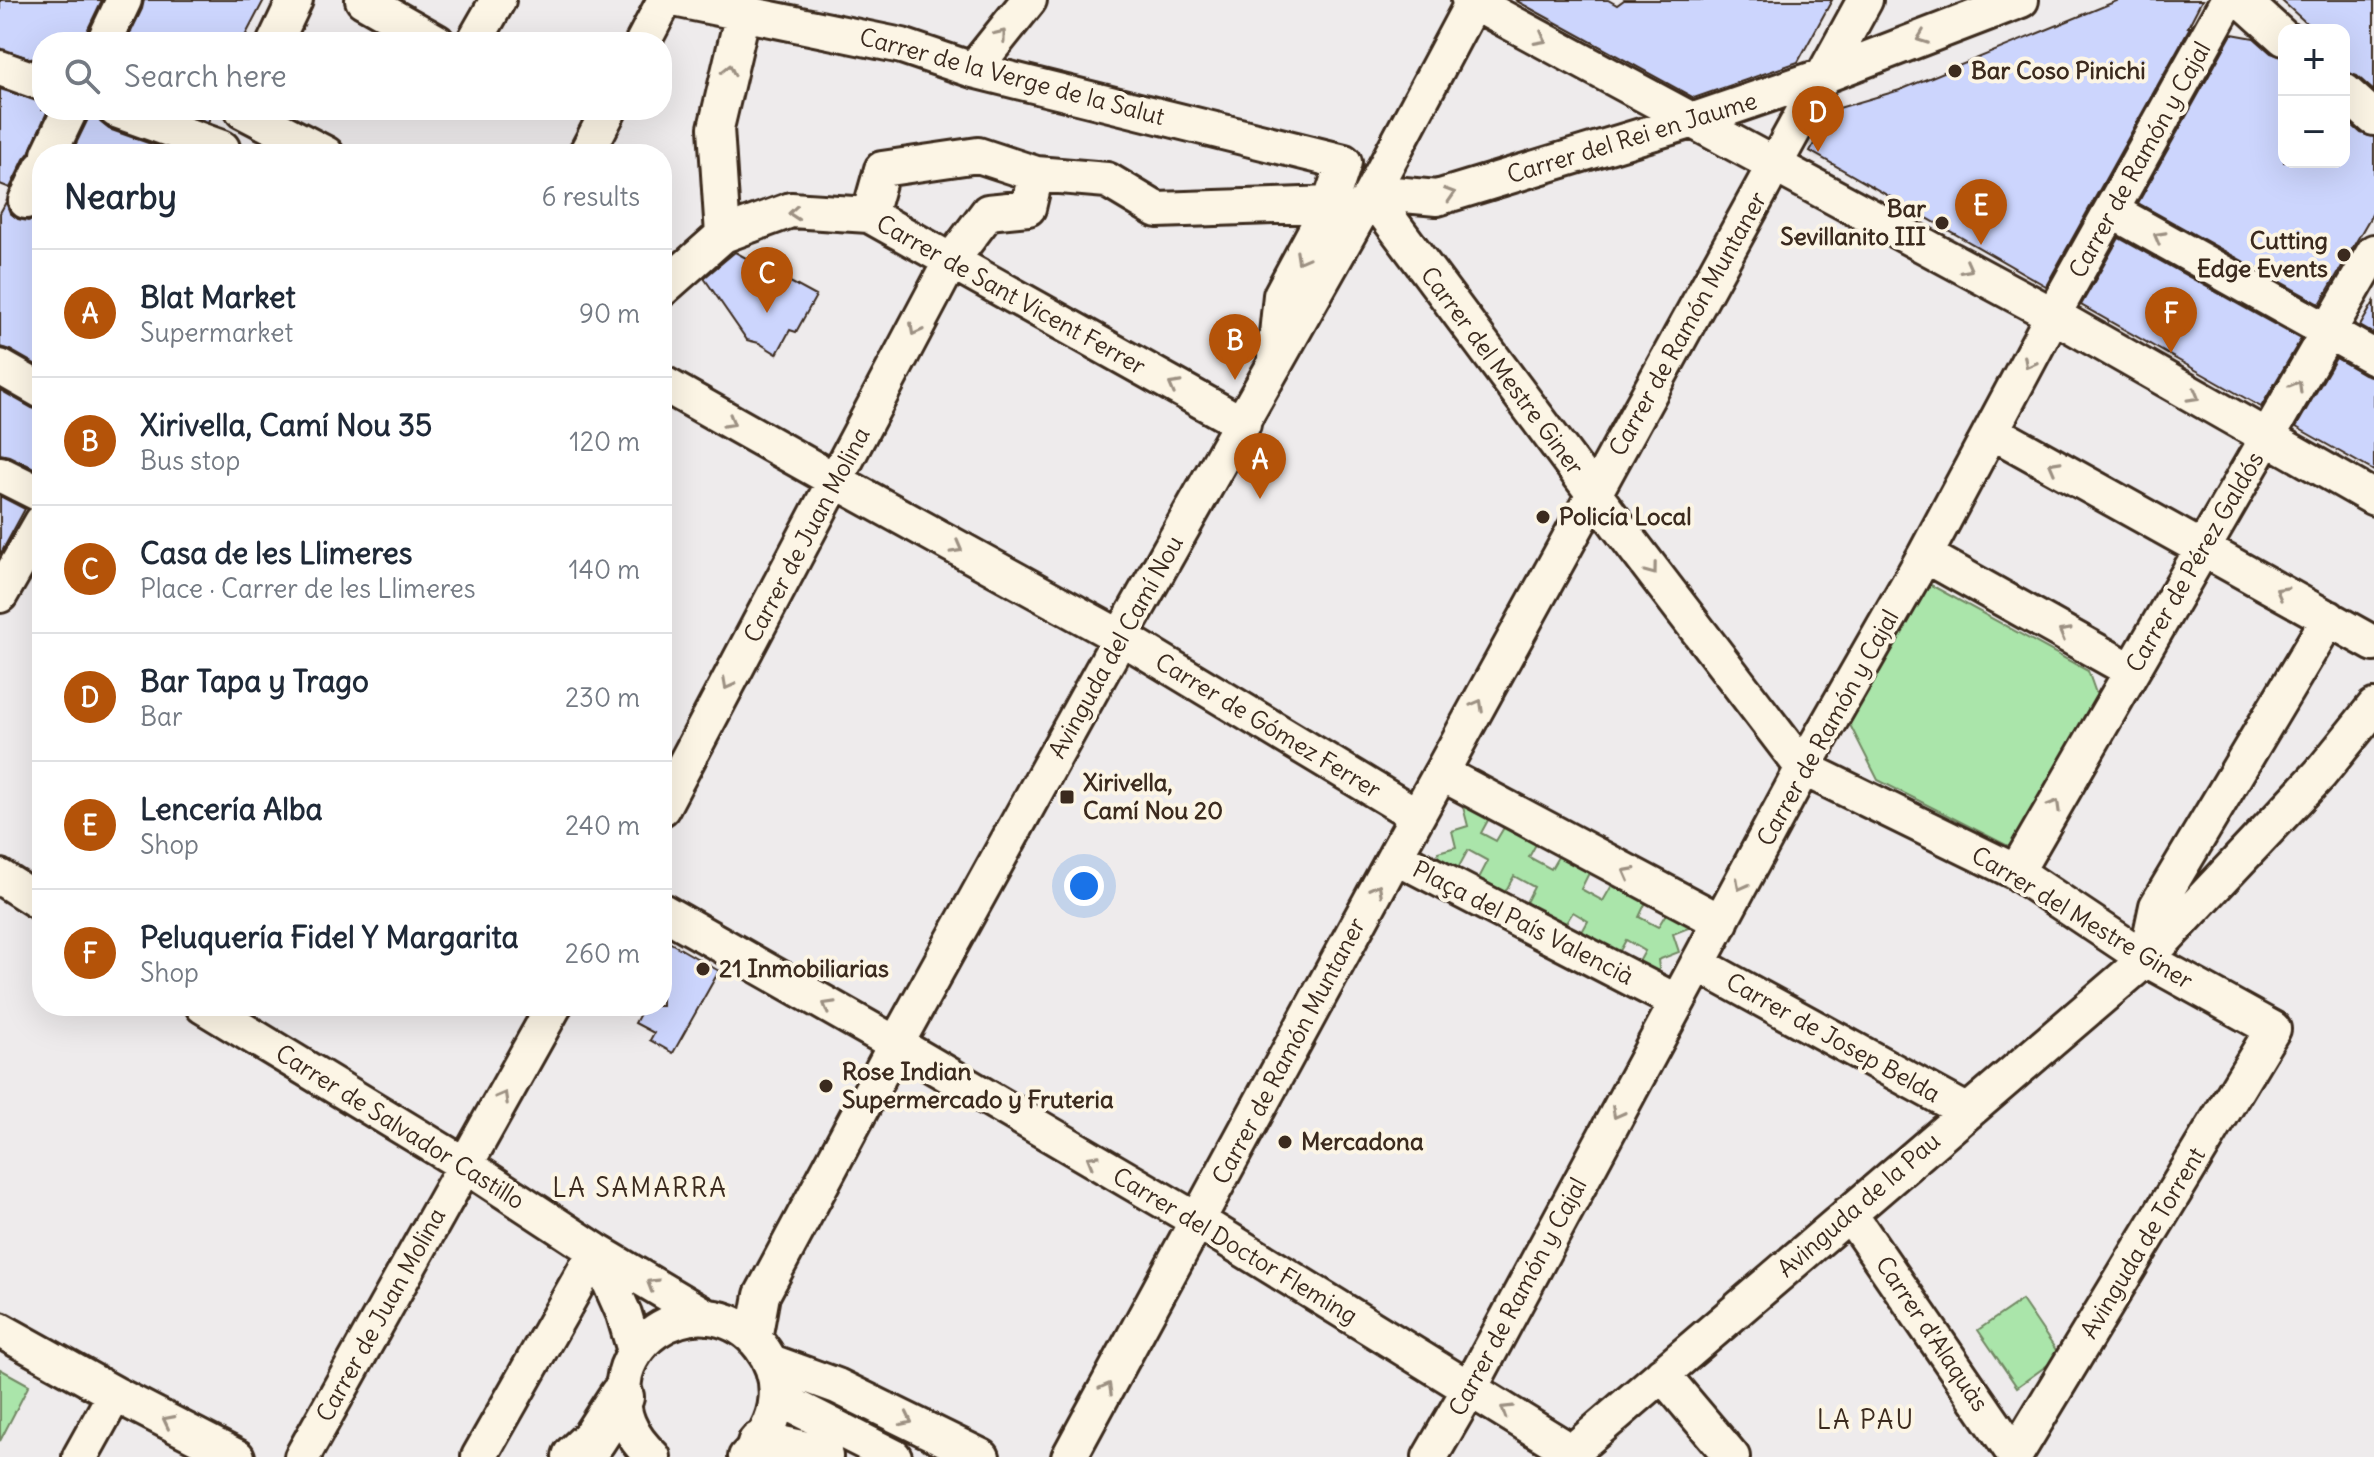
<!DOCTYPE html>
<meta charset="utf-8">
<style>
:root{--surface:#fff;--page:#f2f2f3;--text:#1f2937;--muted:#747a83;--line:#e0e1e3;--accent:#b45309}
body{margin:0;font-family:Delius,sans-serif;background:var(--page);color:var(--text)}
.controls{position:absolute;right:24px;top:24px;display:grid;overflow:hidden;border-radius:16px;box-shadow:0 8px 32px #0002}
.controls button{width:72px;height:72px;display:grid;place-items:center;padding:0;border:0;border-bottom:2px solid var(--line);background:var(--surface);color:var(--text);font:40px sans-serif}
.you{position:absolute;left:1084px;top:886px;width:28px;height:28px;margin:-20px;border:6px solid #fff;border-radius:50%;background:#1a73e8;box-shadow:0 0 0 12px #1a73e833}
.badge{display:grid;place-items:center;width:52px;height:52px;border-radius:50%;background:var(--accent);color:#fff;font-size:26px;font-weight:700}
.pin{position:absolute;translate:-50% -66px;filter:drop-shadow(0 2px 4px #0008)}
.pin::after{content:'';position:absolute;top:42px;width:28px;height:24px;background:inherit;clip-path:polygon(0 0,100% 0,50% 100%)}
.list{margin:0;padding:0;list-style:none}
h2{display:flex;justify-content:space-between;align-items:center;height:104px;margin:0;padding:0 32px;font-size:34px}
h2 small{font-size:26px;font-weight:400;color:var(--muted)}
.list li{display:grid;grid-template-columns:52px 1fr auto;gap:24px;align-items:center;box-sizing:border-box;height:128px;padding:0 32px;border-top:2px solid var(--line)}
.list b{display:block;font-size:30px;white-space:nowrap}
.list p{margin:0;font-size:26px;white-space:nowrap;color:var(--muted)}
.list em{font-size:26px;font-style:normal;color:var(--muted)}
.icon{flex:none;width:44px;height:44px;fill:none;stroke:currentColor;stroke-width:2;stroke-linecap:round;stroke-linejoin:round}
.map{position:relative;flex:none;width:2374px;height:1457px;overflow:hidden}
.search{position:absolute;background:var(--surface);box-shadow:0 8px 32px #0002;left:32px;top:32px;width:640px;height:88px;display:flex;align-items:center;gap:20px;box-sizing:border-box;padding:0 28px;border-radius:32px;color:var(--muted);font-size:30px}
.panel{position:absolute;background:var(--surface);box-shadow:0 8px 32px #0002;left:32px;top:144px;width:640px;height:872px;border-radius:32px}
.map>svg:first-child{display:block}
.green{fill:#aae5aa;stroke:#728864;stroke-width:2}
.building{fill:#ccd5fd;stroke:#3b2a1e;stroke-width:2}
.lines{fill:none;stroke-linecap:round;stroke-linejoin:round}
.minor-casing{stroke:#3b2a1e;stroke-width:40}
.highway-casing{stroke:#3b2a1e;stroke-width:50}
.minor{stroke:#fcf5e5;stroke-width:34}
.highway{stroke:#fcf5e5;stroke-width:44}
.oneway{stroke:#9c9082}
.poi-dot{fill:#3b2a1e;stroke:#fcf5e5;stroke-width:3}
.labels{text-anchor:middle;stroke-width:8;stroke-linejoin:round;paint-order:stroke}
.poi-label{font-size:24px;font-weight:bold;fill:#3b2a1e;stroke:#fcf5e5;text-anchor:start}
.street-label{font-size:24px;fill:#3b2a1e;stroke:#fcf5e5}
.neighbourhood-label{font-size:26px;letter-spacing:2px;fill:#3b2a1e;stroke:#fcf5e5}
</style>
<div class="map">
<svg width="2374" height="1457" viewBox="0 0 2374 1457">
<rect width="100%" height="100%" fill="#eeebec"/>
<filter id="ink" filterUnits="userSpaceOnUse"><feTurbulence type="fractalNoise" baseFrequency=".0125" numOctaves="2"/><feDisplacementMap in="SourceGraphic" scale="16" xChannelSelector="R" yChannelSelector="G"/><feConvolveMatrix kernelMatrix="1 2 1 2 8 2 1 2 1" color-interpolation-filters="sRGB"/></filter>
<g filter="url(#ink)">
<path class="green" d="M1929 584 2088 671 2098 699 2014 849 1878 780 1847 719Z
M1478 802 1493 811 1481 833 1496 841 1509 819 1540 837 1529 857 1551 869 1562 850 1592 867 1581 889 1603 901 1615 880 1648 898 1639 917 1658 927 1670 907 1687 916 1691 927 1673 934 1679 952 1658 960 1660 976 1634 971 1645 951 1626 940 1615 960 1578 939 1588 921 1573 912 1561 931 1522 910 1534 887 1514 876 1504 894 1478 880 1488 861 1468 850 1456 872 1440 863 1438 852 1456 847 1452 831 1468 826 1463 807Z
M2022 1300 2060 1356 2017 1387 1978 1330Z
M0 1369 29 1385 0 1441Z"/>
<path class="building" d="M0 0H102L86 33 84 42H42V62L0 49Z
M144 0H264L242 42H126L142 9Z
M1515 0H1608L1617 5 1624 0H1832L1798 62 1694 98Z
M2119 0H2202L2188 27H2190L2046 286 1810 151 1832 110 1900 90Z
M2281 0H2374V91L2357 76 2344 72V30H2314Z
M2232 34 2254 38 2271 53 2284 57V162H2344V118L2361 133 2374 137V211L2320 304 2138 203Z
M0 89 42 102V110H48L29 153 24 159 10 188 0 184Z
M90 110H97L100 122 109 129 179 154H71L88 119Z
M175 110H214L208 122Z
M6 202 10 213 18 219 28 221 37 218 42 212V368L10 350 0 347V213Z
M2119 238 2301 339 2261 407 2081 305Z
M735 252 816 296 796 332 790 330 777 354 759 343 747 340 704 278Z
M2374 302V334L2360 326Z
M2336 358 2364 374 2374 377V471L2296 427Z
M0 390 32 408 42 411V472L9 456 0 454Z
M0 496 25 509 0 555Z
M662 938 719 971 673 1053 650 1040 654 1033 635 1023 644 1006H662Z"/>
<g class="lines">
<g class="minor-casing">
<path id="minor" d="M363 0 437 42
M679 0 902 46 973 70 1344 162 1330 204 1281 295 1275 354
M1469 0 2053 315 2374 498
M2242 0 2284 38
M104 42 124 0
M275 42 295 0
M474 42 498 0
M643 42 665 0
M0 68 42 83
M973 70 1029 0
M2344 91 2374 118
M116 110 222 148
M243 111 326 154
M49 154 70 110
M586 154 609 110
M1372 192 1381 208 1594 494 1803 768 2016 872 2146 959 2273 1029 2014 1457
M1372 192 1437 198 1694 120 1823 76 2021 0
M26 201 42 168
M2112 211 2374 357
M869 215 882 169 978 155 1036 174
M723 235 716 128 743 13
M662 289 723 235 791 210 869 215 1243 424
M0 367 42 391
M662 383 836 481 1138 647 1416 815
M1993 432 2374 644
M0 474 42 495
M1925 555 2132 671
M0 595 42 522
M1441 773 1865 0
M662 808 951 261 988 212 1028 208 1036 174 1107 180 1157 210 1330 204
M2016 872 2374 252
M0 877 42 904
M662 911 896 1044 1198 1221 1572 1452
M2146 958 2157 906 2329 618
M1698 964 1968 1112
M1677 1002 1395 856 1441 773 1721 922
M203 1006 465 1165 596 1251 707 1317
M1849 1213 2015 1455
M596 1251 624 1314 635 1351
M0 1330 115 1394 237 1457
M754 1339 762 1295 896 1044 1120 638 1372 192 1474 0
M771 1362 837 1386 982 1457
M1662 1374 1732 1457
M778 1398 894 1457
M80 1457 115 1394
M302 1457 554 1006
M479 1457 596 1251
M653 1457C630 1436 619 1412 624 1381 626 1361 640 1342 656 1331 736 1278 825 1383 746 1457
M1069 1457 1395 856
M1430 1457 1470 1388 1803 768 1925 555 2053 315 2228 0
M1566 1457 2146 959 2320 774 2374 707"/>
</g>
<g class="highway-casing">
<path id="highway" d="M760 1444 820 1457
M575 1457 593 1440 621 1397"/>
</g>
<use href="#minor" class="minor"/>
<use href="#highway" class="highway"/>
</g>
<defs><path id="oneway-chevron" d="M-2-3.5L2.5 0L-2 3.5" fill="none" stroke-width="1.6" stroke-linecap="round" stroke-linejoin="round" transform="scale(2)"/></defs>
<g class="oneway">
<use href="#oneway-chevron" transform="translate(1001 35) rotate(-51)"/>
<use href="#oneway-chevron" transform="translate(1922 38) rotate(159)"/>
<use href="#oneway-chevron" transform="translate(1541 39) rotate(28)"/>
<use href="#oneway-chevron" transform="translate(729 70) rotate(-77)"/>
<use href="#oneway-chevron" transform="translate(1450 194) rotate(-17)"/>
<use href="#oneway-chevron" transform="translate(794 213) rotate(175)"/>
<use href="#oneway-chevron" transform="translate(2159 237) rotate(-151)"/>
<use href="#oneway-chevron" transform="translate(1301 258) rotate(119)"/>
<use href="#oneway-chevron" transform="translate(1967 268) rotate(28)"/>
<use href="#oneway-chevron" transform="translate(915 330) rotate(118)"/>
<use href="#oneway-chevron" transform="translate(2029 363) rotate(118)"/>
<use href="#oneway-chevron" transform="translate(1174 386) rotate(-151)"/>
<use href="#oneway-chevron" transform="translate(2297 386) rotate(-60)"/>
<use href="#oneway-chevron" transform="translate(2194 396) rotate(30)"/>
<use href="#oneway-chevron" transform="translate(730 422) rotate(30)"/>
<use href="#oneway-chevron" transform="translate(2054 466) rotate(-151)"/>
<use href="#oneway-chevron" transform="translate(957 548) rotate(29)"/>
<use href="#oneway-chevron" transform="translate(1652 570) rotate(53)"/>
<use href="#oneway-chevron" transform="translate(2281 592) rotate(-151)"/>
<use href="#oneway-chevron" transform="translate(2064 633) rotate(-151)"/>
<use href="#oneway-chevron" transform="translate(728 684) rotate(118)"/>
<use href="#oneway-chevron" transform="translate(1478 705) rotate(-61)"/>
<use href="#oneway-chevron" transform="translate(2055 805) rotate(-60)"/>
<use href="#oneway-chevron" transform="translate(1628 873) rotate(-152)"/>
<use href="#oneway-chevron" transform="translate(1741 885) rotate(118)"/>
<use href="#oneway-chevron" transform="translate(1377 889) rotate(-62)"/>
<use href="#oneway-chevron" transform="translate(828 1006) rotate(-150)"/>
<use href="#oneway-chevron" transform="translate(503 1097) rotate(-61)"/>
<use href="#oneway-chevron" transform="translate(1617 1113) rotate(118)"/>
<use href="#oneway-chevron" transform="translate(1092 1160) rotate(-150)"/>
<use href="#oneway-chevron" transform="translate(652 1284) rotate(-149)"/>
<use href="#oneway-chevron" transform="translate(1107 1388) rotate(-61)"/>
<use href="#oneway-chevron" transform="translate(1506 1410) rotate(-148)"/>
<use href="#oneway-chevron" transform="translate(907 1420) rotate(26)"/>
<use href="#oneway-chevron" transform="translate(168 1421) rotate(-153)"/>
</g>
</g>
<g class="poi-dot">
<circle cx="1955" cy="71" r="8"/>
<circle cx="1942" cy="223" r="8"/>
<circle cx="2344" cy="255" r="8"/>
<circle cx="1543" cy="517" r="8"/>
<rect x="1059" y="789" width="16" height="16" rx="4"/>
<circle cx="703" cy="969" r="8"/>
<circle cx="826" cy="1086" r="8"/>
<circle cx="1285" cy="1142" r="8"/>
</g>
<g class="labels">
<g class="poi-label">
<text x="1971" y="79">Bar Coso Pinichi</text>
<text x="1926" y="217" text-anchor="end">Bar<tspan x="1926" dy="28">Sevillanito III</tspan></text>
<text x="2328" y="249" text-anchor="end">Cutting<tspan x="2328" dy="28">Edge Events</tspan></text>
<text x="1559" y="525">Policía Local</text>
<text x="1083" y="791">Xirivella,<tspan x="1083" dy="28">Camí Nou 20</tspan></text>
<text x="719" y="977">21 Inmobiliarias</text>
<text x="842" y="1080">Rose Indian<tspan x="842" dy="28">Supermercado y Fruteria</tspan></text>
<text x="1301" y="1150">Mercadona</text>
</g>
<g class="street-label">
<text transform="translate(1012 77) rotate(15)" y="8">Carrer de la Verge de la Salut</text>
<text transform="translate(1632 138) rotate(-17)" y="8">Carrer del Rei en Jaume</text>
<text transform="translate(2140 160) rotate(-61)" y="8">Carrer de Ramón y Cajal</text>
<text transform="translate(1011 295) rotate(29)" y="8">Carrer de Sant Vicent Ferrer</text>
<text transform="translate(1688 324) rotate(-61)" y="8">Carrer de Ramón Muntaner</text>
<text transform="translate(1502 371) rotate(53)" y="8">Carrer del Mestre Giner</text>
<text transform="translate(807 535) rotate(-62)" y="8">Carrer de Juan Molina</text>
<text transform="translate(2195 562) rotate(-60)" y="8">Carrer de Pérez Galdós</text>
<text transform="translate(1116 647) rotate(-61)" y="8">Avinguda del Camí Nou</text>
<text transform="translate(1268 726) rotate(31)" y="8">Carrer de Gómez Ferrer</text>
<text transform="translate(1828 728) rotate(-61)" y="8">Carrer de Ramón y Cajal</text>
<text transform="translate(2082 918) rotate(31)" y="8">Carrer del Mestre Giner</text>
<text transform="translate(1523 923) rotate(27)" y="8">Plaça del País Valencià</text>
<text transform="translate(1833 1038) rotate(29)" y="8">Carrer de Josep Belda</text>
<text transform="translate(1289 1051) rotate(-62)" y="8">Carrer de Ramón Muntaner</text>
<text transform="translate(400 1127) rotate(32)" y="8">Carrer de Salvador Castillo</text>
<text transform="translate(1859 1205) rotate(-41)" y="8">Avinguda de la Pau</text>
<text transform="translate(2143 1243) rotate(-59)" y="8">Avinguda de Torrent</text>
<text transform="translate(1235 1246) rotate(31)" y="8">Carrer del Doctor Fleming</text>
<text transform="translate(1518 1297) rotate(-62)" y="8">Carrer de Ramón y Cajal</text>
<text transform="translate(381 1315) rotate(-61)" y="8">Carrer de Juan Molina</text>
<text transform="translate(1932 1334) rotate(56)" y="8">Carrer d'Alaquàs</text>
</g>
<g class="neighbourhood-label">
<text x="640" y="1197">LA SAMARRA</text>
<text x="1866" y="1429">LA PAU</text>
</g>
</g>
</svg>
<div class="controls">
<button>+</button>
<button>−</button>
</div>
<div class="you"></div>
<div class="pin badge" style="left:1260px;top:499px">A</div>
<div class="pin badge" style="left:1235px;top:380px">B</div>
<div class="pin badge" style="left:767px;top:313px">C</div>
<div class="pin badge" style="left:1818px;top:152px">D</div>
<div class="pin badge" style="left:1981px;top:245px">E</div>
<div class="pin badge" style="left:2171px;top:353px">F</div>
<div class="search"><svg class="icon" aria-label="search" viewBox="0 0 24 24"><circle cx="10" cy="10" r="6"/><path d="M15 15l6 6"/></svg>Search here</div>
<section class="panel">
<h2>Nearby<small>6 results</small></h2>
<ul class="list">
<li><span class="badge">A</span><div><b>Blat Market</b><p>Supermarket</p></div><em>90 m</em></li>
<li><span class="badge">B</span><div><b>Xirivella, Camí Nou 35</b><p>Bus stop</p></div><em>120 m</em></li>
<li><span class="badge">C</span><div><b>Casa de les Llimeres</b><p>Place · Carrer de les Llimeres</p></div><em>140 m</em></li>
<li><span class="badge">D</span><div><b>Bar Tapa y Trago</b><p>Bar</p></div><em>230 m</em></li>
<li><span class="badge">E</span><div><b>Lencería Alba</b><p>Shop</p></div><em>240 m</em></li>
<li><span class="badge">F</span><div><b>Peluquería Fidel Y Margarita</b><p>Shop</p></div><em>260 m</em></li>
</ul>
</section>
</div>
